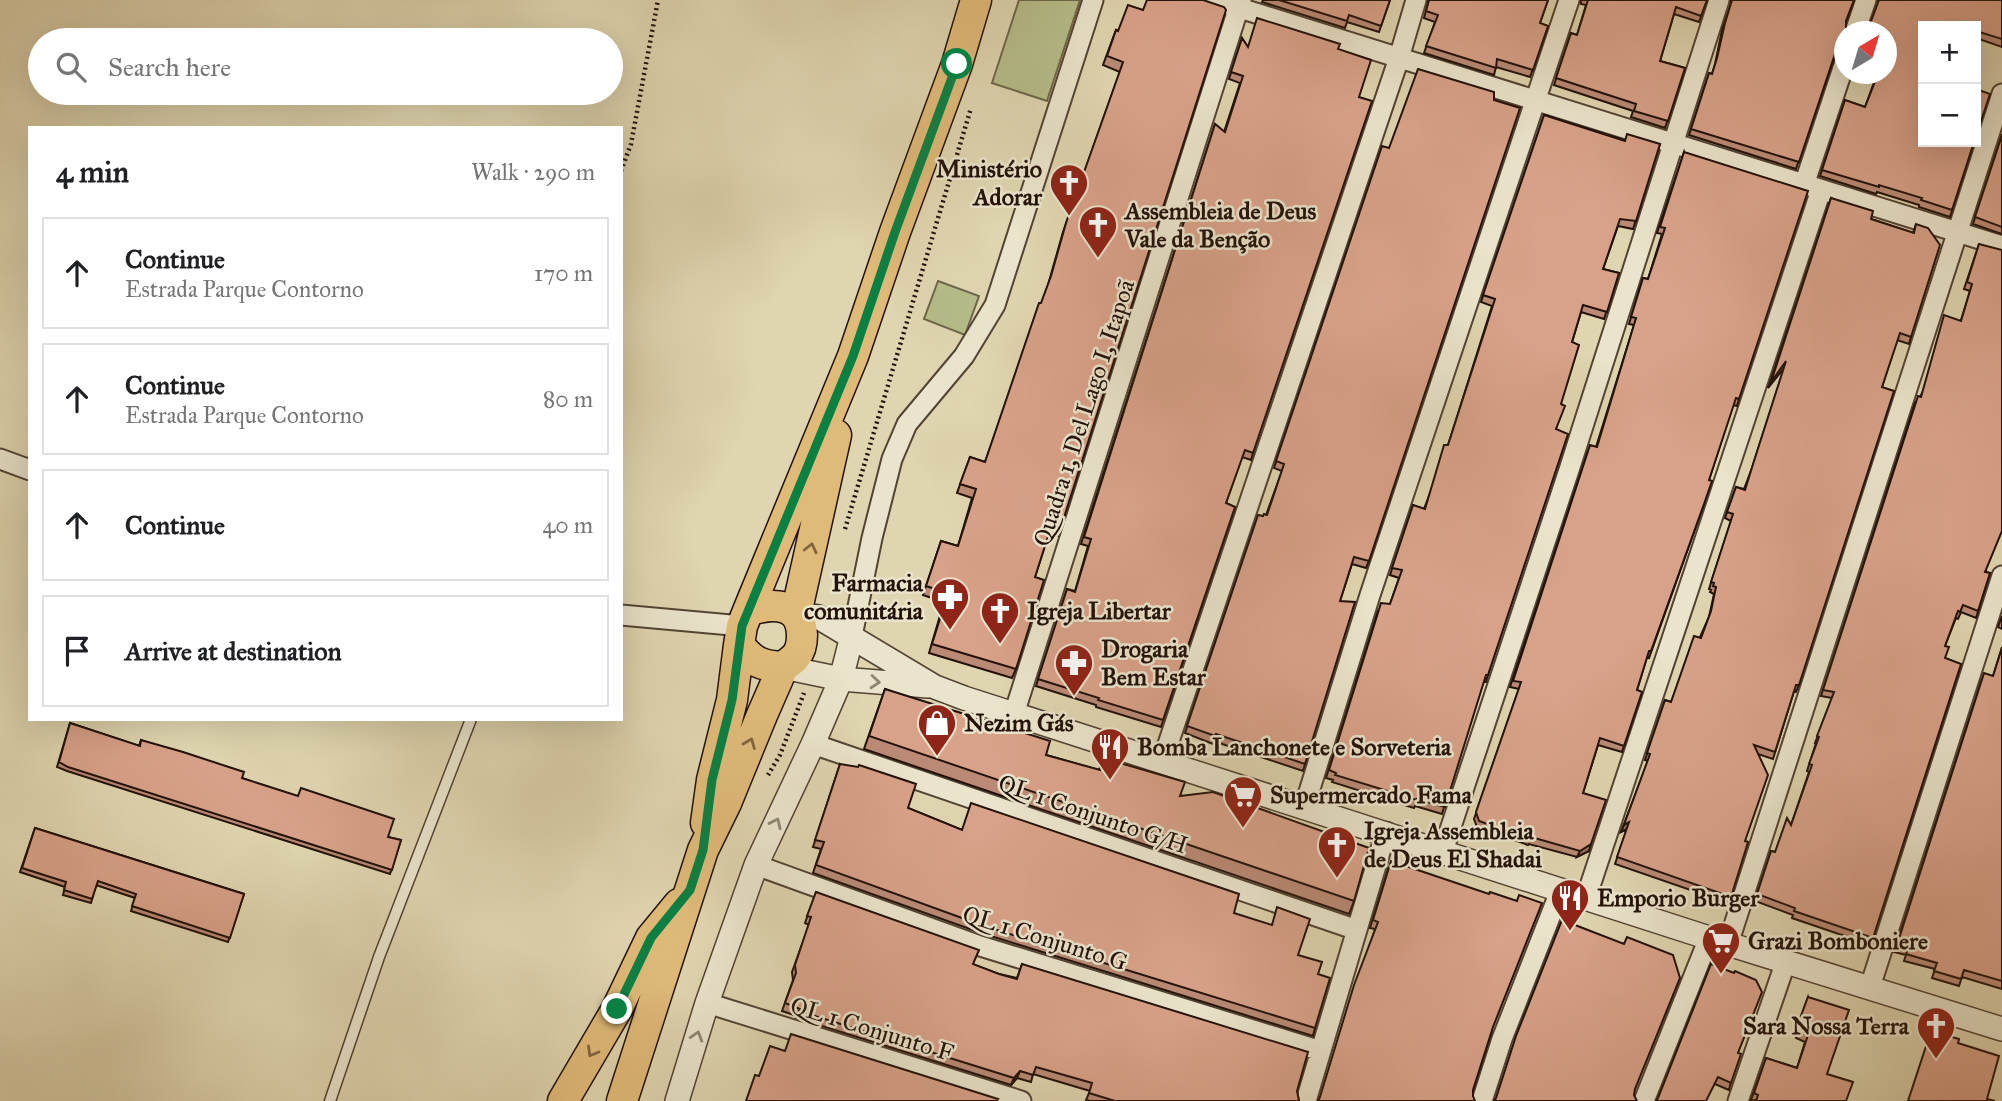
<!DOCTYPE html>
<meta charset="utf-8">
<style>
:root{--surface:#fff;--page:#f6f6f6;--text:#202124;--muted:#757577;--line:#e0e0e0}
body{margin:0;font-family:"IM FELL Great Primer",serif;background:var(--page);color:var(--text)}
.controls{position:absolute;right:21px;top:21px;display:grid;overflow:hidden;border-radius:0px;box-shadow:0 7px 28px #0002}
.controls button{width:63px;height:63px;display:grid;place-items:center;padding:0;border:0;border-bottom:2px solid var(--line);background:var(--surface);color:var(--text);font:35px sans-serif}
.compass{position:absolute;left:1834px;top:21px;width:63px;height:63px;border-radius:50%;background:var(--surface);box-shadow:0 7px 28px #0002;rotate:38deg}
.stop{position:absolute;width:21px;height:21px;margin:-16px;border:5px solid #0b8043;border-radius:50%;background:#fff}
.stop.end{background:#0b8043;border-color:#fff;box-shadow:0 2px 7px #0008}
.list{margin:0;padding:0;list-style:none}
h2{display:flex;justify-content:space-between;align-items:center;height:91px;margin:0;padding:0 28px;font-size:30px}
h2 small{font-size:23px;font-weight:400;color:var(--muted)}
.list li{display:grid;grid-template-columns:46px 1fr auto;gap:21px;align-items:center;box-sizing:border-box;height:112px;margin:0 14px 14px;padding:0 14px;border:2px solid var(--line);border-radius:0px}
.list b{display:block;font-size:26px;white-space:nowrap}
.list p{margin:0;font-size:23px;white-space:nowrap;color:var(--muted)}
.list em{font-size:23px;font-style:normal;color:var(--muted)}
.icon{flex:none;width:38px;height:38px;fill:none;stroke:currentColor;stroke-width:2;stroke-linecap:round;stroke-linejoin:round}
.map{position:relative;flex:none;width:2002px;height:1101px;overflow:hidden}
.search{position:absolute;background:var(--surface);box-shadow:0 7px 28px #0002;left:28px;top:28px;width:595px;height:77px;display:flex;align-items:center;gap:18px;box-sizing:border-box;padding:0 24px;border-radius:38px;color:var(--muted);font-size:26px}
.panel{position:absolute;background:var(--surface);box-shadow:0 7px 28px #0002;left:28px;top:126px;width:595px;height:595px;border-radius:0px}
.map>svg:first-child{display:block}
.park{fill:#b5bc89;stroke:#6c6749;stroke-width:2}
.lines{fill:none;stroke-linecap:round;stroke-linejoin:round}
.service-casing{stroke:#524333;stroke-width:13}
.minor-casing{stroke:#524333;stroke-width:23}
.tertiary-casing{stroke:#524333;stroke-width:26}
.primary-casing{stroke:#231209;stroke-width:33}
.path{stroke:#231209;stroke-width:4.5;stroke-dasharray:2 3.5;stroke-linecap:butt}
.service{stroke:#eae4cc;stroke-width:10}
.minor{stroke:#eae4cc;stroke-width:19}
.tertiary{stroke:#eae4cc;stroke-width:23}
.primary{stroke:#e0ba78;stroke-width:30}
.wall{fill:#ba8a76;stroke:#231209;stroke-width:2}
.shaded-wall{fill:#977160;stroke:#231209;stroke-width:2}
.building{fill:#d8a189;stroke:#231209;stroke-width:2}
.oneway{stroke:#826640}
.oneway2{stroke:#908674}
.route{stroke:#0b8043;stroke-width:9}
.labels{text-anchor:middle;stroke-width:5;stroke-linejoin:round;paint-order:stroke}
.poi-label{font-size:24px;font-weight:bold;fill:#231209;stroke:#eae4cc;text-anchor:start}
.street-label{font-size:24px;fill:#231209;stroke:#eae4cc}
</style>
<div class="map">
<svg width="2002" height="1101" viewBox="0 0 2002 1101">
<rect width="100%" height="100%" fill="#dfd5b0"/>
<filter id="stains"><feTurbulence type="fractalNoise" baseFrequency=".00286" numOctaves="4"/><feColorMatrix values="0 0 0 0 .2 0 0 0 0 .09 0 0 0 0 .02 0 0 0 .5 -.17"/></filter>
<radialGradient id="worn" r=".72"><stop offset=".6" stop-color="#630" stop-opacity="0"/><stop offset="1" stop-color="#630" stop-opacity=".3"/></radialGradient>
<path class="park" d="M1019 0H1080L1047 101 992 83Z
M938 281 979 296 965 335 924 319Z"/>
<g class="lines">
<g class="service-casing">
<path id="service" d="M330 1101 379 957 471 719"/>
</g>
<g class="minor-casing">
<path id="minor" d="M1214 0 2002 246
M1855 32 1866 0
M1804 185 1844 65
M0 459 30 470
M621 615 742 626
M852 636 872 538 892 459 907 424 964 356 995 305 1093 0
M1014 714 1241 0
M813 744 1357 930
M1162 762 1399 58 1416 0
M1304 808 1370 595 1569 0
M1443 851 1569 470 1719 0
M756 865 977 945 1321 1051
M1586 898 1821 190
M1728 944 2002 94
M1870 987 2002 576
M707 1003 1021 1101
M1306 1101 1386 832
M1482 1101 1502 1039 1561 889
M1644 1101 1709 938
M1738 1101 1786 961"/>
</g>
<g class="tertiary-casing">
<path id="tertiary" d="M796 614 818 617 935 687 964 698 1709 938 2002 1029
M783 667 841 679 928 686
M677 1101 707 1003 756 865 813 744 841 679 852 636"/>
</g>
<g class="primary-casing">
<path id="primary" d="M748 611C771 603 801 601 802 635 802 642 801 650 796 656 793 660 787 664 783 667 761 666 753 662 739 645L742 626 748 611 853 356 895 232 957 64 976 0
M796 614 836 435
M706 823 712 780 732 700 739 645
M563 1101 617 1009 651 938 679 904
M622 1101 703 850 726 803 762 715 783 667"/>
</g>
<path class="path" d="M621 171 631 144 658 0
M845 529 971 108
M768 775 780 755 804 693"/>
<use href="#service" class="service"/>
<use href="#minor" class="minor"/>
<use href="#tertiary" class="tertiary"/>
<use href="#primary" class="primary"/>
</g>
<path class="wall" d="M1263 0H1390L1379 32 1347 22 1345 28 1262 2Z
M1428 0H1548L1540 23 1548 26 1530 77 1496 67 1494 75 1424 53 1435 22 1424 18 1428 3Z
M1581 0H1707L1699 22 1674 14 1660 61 1685 68 1665 128 1631 117 1633 111 1554 85 1571 33 1577 35 1586 5 1581 4Z
M1731 0H1854L1846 22 1844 32V54L1836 55 1833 61 1796 169 1689 135 1709 73 1712 74 1715 64 1722 30 1731 4Z
M1878 0H2002V47L1976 38V26H1923L1974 142 1950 217 1919 207V205L1877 192 1876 194 1820 176 1845 100 1865 107 1877 74H1875H1886Z
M1143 10 1061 527 1058 536 1049 533 1035 577 1016 669 1012 678 929 653 944 602 923 595 941 541 958 546 972 498 957 493 970 457 985 462 1048 285 1063 232 1120 72 1103 65 1116 30 1118 31Z
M1242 38 1248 47 1338 49 1359 97 1253 453 1251 460 1242 457 1226 503 1235 507 1161 727 1096 707V705L1036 686 1067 589 1075 591 1088 546 1081 544 1215 124 1224 132 1240 83 1229 79Z
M1544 115 1624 140 1660 144 1633 229 1618 226 1603 269 1619 273 1604 319 1581 312 1572 342 1556 429 1488 675 1486 682H1483L1442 814 1415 806 1414 808 1332 782 1333 780 1326 778 1378 611 1390 604 1399 578 1390 575 1413 505 1424 509 1448 445 1492 306 1481 302Z
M2002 134V234L1973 224Z
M1684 152 1739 399 1737 406 1733 405 1709 480 1704 504 1649 658 1647 657 1637 690 1642 692 1622 752 1598 745 1583 793 1589 851 1577 857 1529 844 1528 845 1477 827 1474 819 1519 689 1510 687 1588 451 1596 447 1634 325 1629 324 1643 278 1648 279 1662 234 1657 233Z
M1380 153 1369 561 1366 568 1352 564 1340 601 1305 764 1303 771 1213 741V744L1185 733 1256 522 1266 515 1282 471 1274 468Z
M1831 198 1871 219 1913 233 1916 224 1911 337 1909 344 1897 340 1882 387 1799 685 1796 692 1794 691 1773 759 1758 754 1745 841 1748 842 1728 903 1615 864 1627 829 1621 832 1648 761 1645 760 1665 700 1671 702 1709 617 1714 594 1710 592 1711 590 1709 589 1731 521 1725 518 1736 487 1744 489 1752 468 1784 368 1768 388Z
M1979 244 1986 572 1990 573 1976 618 1961 612 1958 619 1956 618 1945 646V658L1961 664 1871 945 1792 918 1793 915 1755 901 1771 851 1775 852 1791 825 1809 772 1807 771 1816 743H1815L1832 698 1821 696 1915 403 1920 397 1961 320 1970 291 1964 289Z
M2002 616V629L1998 627Z
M2002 647V989L1962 977 1959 986 1932 978 1935 969 1904 961 1906 955 1894 952 1982 679 1993 676Z
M885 689 1046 755 1099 770 1103 758 1180 796 1354 901 1349 914 864 749Z
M70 723 139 746 141 740 242 778 388 837 401 840 390 874 67 771 57 767Z
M840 764 908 808 962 830 1234 913 1298 955 1318 974 1315 1028 1313 1036 981 933 813 873 821 849 813 847Z
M35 828 244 894 228 942 131 911 135 898 96 885 91 903 63 895 65 887 20 872Z
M1388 869 1492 1030 1473 1090V1096L1320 1099 1375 929 1370 928Z
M816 892 973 965 999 974 1017 978 1022 964 1297 1091 1299 1101H1090L1086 1100 1090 1091 1033 1074 1031 1082 1017 1078 1011 1085 796 1018 797 1016 782 1011 793 980 792 972 809 925 805 923Z
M1808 997 1827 1074 1846 1101 1751 1100 1766 1058 1797 1068 1805 1042 1796 1038 1798 1029H1797Z
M1738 1053 1729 1090 1715 1084 1656 1101Z"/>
<path class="shaded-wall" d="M1844 48V54L1836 55 1832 61 1835 54 1839 49Z
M1786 361 1784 368 1768 388 1771 382Z
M1629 822 1627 829 1621 832 1624 825Z
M1591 844 1589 851 1577 857 1580 851Z
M1020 1071 1017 1078 1011 1085 1014 1078Z"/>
<path class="building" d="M1147 0H1203L1224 7 1226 10 1061 527 1052 524 1035 577 1044 580 1016 669 932 644 948 593 926 586 941 541 958 546 976 489 960 484 970 457 985 462 1039 303H1041L1051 276 1066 223 1123 62 1107 56 1116 30 1118 31 1128 5 1143 10Z
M1279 0H1390L1381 26 1349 15 1347 21Z
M1429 0H1548L1540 23 1548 26 1533 70 1497 59 1496 68 1426 46 1438 15 1426 11Z
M1588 0H1707L1701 16 1676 7 1660 61 1685 68 1668 121 1634 111 1636 104 1556 78 1571 33 1577 35Z
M1732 0H1854L1846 21V28L1848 32H1844V48L1839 49 1835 54 1799 162 1691 129 1709 73 1712 74 1717 58 1725 23Z
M1879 0H2002V39L1976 31V26H1923V142H1974L1952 210 1921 200 1922 198 1879 185V187L1822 170 1845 100 1865 107 1878 74H1886V32H1867Z
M1257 18 1340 44 1338 49 1371 60 1359 97 1372 101 1253 453 1245 450 1226 503 1235 507 1163 720 1098 700 1099 698 1038 679 1067 589 1075 592 1091 539 1084 537 1215 124 1225 132 1243 76 1231 72 1242 38 1248 47Z
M1418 69 1494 92V100L1520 108 1369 561 1354 557 1340 601 1355 602 1305 764 1216 734 1215 736 1187 726 1258 515 1263 516 1264 514 1267 515 1284 464 1276 461 1382 146 1389 148Z
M1976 89 1990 94 1976 136Z
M1544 115 1625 141 1627 134 1660 144 1636 221 1620 219 1603 269 1619 273 1607 312 1583 305 1572 342 1579 345 1561 404 1565 406 1556 429 1568 434 1488 675H1486L1445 807 1417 799V800L1335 775 1336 773 1329 770 1381 603 1390 604 1402 570 1392 568 1413 505 1425 509 1444 445H1448L1495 299 1483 295Z
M2002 135V227L1975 217Z
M1684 152 1808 191 1739 399 1736 398 1709 480 1712 481 1704 504 1651 651H1649L1637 690 1642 692 1624 746 1600 738 1583 793 1606 800 1591 844 1580 851 1531 837 1530 839 1479 821 1476 812 1521 682 1513 681 1590 445 1597 447 1636 318 1631 317 1643 278 1648 279 1665 228 1660 227Z
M1831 198 1873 211 1871 219 1914 233 1916 224 1928 228 1940 245 1911 337 1900 333 1882 387 1894 391 1799 685H1796L1775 752 1754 745 1768 775 1745 841 1748 842 1731 897 1617 857 1629 822 1624 825 1650 754 1647 753 1665 700 1671 702 1694 636 1701 638 1711 611 1716 587 1713 586 1714 583 1711 582 1733 514 1727 512 1736 487 1745 490 1754 461 1786 361 1771 382Z
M1979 244 2002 250V531L1985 572 1990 573 1978 611 1963 605 1960 612 1958 611 1945 646 1949 647 1945 658 1961 664 1873 938 1794 911 1795 908 1757 894 1771 851 1775 852 1787 818 1791 825 1812 765 1809 764 1819 737 1817 736 1834 692 1823 690 1918 396 1921 397 1944 315 1961 321 1972 284 1967 282Z
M2002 648V981L1964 970 1961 979 1934 971 1937 963 1906 954 1908 949 1897 945 1984 673 1993 676Z
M885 689 1050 741 1046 755 1100 770 1103 758 1185 782 1180 796 1213 792 1369 848 1354 901 869 736Z
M70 723 140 746 141 740 183 752 244 772 242 778 298 796 301 788 394 819 388 837 401 840 392 870 68 767 59 762Z
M840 764 858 767 859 765 916 784 908 808 962 830 971 803 1239 894 1234 913 1272 925 1277 907 1310 919 1298 955 1322 962 1318 974 1330 978 1315 1028 984 926 816 865 824 842 815 840Z
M35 828 244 894 230 938 132 906 136 894 98 881 92 899 64 890 66 882 22 868Z
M1391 861 1489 894 1490 892 1517 901 1519 895 1542 903 1493 1027 1473 1090V1096L1475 1101H1318L1320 1097 1354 985 1378 922 1373 920Z
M816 892 979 950 973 964 999 974 1017 979 1022 964 1308 1052 1297 1091 1299 1101H1115L1089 1093 1092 1083 1036 1067 1033 1075 1020 1071 1014 1078 799 1011 800 1009 785 1003 796 973 795 965 811 917 807 916Z
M1562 920 1624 944 1627 937 1673 955 1680 978 1635 1089 1634 1095 1637 1101H1494L1496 1098 1516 1036Z
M1711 964 1734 973 1735 971 1756 980 1762 992 1738 1053 1741 1054 1731 1083 1718 1077 1706 1101H1656L1658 1098Z
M1808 997 1849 1010 1827 1074 1853 1082 1846 1101H1756L1758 1095 1754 1093 1766 1058 1797 1068 1808 1035 1798 1031 1801 1022 1799 1021Z
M1931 1031 1959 1039 1958 1043 1999 1056 1987 1099 1995 1101H1908Z
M791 1034 998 1099 996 1101H998H746L755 1075 759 1076 770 1046 785 1051Z"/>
<defs><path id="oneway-chevron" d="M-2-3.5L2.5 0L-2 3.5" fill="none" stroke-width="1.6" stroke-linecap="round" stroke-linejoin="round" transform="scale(1.75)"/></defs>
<g class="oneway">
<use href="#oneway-chevron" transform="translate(811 548) rotate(-77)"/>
<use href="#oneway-chevron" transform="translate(750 743) rotate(-68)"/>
<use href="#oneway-chevron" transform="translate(592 1052) rotate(120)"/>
</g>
<g class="oneway2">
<use href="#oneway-chevron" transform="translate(875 682) rotate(5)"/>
<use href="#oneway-chevron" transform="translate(776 823) rotate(-65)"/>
<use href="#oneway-chevron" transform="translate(697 1036) rotate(-73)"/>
</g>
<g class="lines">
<path class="route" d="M617 1009 651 938 690 890 703 850 712 780 732 700 742 626 853 356 895 232 957 64"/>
</g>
<defs>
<g id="church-pin" transform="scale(2.0125)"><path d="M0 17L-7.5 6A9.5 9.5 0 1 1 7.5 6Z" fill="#8f2418" stroke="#eae4cc"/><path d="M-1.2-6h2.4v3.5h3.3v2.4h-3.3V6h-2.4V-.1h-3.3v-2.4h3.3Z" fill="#fff"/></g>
<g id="pharmacy-pin" transform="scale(2.0125)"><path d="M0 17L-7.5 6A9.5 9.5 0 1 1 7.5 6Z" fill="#8f2418" stroke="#eae4cc"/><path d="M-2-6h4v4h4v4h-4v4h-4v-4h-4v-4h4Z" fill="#fff"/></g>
<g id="shop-pin" transform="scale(2.0125)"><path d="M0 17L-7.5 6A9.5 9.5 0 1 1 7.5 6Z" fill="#8f2418" stroke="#eae4cc"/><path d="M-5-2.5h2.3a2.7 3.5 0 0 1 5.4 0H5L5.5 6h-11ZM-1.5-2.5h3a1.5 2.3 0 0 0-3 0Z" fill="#fff"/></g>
<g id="restaurant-pin" transform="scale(2.0125)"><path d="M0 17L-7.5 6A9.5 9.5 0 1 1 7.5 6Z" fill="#8f2418" stroke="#eae4cc"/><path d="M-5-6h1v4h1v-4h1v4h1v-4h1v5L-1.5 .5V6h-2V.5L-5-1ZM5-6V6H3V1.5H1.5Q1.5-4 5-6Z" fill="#fff"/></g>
<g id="supermarket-pin" transform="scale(2.0125)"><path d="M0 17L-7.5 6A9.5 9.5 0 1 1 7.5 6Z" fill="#8f2418" stroke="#eae4cc"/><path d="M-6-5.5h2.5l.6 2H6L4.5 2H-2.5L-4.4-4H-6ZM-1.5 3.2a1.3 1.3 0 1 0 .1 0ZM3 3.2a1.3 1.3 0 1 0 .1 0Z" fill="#fff"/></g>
</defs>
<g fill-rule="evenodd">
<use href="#church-pin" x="1069" y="183"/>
<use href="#church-pin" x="1098" y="225"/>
<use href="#pharmacy-pin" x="950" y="597"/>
<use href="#church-pin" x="1000" y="611"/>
<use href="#pharmacy-pin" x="1074" y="663"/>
<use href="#shop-pin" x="937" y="723"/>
<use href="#restaurant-pin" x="1110" y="747"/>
<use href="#supermarket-pin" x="1243" y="795"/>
<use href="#church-pin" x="1337" y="845"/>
<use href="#restaurant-pin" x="1570" y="898"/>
<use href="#supermarket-pin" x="1721" y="941"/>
<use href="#church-pin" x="1936" y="1026"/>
</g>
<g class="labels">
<g class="poi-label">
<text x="1042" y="177" text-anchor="end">Ministério<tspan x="1042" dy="28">Adorar</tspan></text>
<text x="1125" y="219">Assembleia de Deus<tspan x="1125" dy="28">Vale da Benção</tspan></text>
<text x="923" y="591" text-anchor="end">Farmacia<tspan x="923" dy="28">comunitária</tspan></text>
<text x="1027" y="619">Igreja Libertar</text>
<text x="1101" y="657">Drogaria<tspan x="1101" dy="28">Bem Estar</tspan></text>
<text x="964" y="731">Nezim Gás</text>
<text x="1137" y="755">Bomba Lanchonete e Sorveteria</text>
<text x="1270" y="803">Supermercado Fama</text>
<text x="1364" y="839">Igreja Assembleia<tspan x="1364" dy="28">de Deus El Shadai</tspan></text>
<text x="1597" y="906">Emporio Burger</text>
<text x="1748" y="949">Grazi Bomboniere</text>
<text x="1909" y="1034" text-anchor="end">Sara Nossa Terra</text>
</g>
<g class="street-label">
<text transform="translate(1084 413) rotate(-72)" y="8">Quadra 1, Del Lago I, Itapoã</text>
<text transform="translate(1093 814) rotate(19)" y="8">QL 1 Conjunto G/H</text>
<text transform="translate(1045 938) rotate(17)" y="8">QL 1 Conjunto G</text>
<text transform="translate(872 1029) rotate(17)" y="8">QL 1 Conjunto F</text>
</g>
</g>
<rect width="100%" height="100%" filter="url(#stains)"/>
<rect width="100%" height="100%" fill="url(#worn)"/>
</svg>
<div class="controls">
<button>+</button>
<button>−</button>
</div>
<svg class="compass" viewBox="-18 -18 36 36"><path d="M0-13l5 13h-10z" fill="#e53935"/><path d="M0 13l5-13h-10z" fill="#757577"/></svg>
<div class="stop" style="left:957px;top:64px"></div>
<div class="stop end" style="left:617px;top:1009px"></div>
<div class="search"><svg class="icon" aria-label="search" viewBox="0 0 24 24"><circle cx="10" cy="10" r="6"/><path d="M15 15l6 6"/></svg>Search here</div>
<section class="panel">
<h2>4 min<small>Walk · 290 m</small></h2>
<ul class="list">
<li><svg class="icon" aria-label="ahead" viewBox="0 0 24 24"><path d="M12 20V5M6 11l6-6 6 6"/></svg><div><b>Continue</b><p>Estrada Parque Contorno</p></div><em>170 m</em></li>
<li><svg class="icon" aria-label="ahead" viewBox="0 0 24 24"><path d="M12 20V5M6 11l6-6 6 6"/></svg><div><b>Continue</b><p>Estrada Parque Contorno</p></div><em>80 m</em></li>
<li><svg class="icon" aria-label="ahead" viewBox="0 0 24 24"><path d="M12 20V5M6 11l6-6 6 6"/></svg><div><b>Continue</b></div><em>40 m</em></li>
<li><svg class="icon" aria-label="arrive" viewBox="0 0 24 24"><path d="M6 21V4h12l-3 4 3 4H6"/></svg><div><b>Arrive at destination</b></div></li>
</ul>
</section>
</div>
